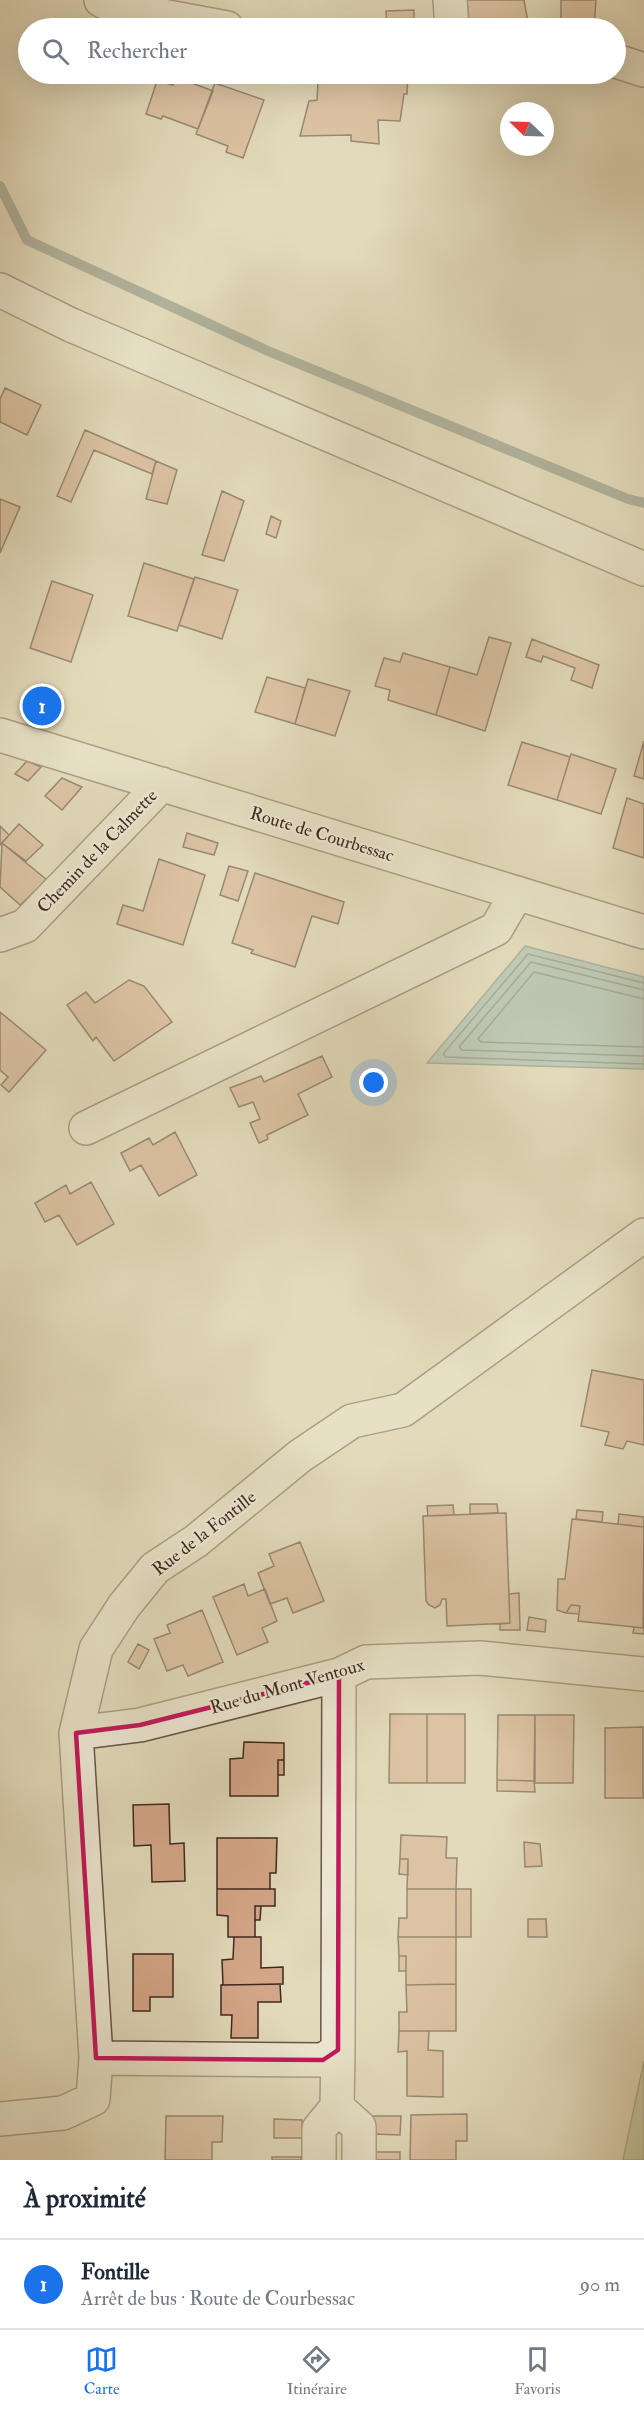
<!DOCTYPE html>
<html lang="fr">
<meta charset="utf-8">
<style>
:root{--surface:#fff;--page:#f2f2f3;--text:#1f2937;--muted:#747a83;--line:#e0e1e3;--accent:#1a73e8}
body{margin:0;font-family:"IM FELL Double Pica",serif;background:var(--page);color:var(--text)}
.compass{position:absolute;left:500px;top:102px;width:54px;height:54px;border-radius:50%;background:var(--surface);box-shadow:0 6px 24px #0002;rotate:293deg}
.you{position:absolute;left:374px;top:1083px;width:21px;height:21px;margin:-15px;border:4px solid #fff;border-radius:50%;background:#1a73e8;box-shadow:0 0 0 9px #1a73e833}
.badge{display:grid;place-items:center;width:39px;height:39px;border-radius:50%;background:var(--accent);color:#fff;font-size:20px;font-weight:700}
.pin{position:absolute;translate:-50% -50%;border:3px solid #fff;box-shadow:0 2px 6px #0006}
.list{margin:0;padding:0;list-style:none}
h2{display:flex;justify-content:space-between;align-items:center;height:78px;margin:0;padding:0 24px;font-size:26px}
h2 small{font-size:20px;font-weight:400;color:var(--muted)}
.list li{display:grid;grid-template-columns:39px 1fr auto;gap:18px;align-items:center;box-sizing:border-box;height:90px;padding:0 24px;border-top:2px solid var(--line)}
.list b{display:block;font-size:22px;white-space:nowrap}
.list p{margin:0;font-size:20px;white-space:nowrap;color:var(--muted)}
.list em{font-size:20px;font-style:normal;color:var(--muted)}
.icon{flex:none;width:33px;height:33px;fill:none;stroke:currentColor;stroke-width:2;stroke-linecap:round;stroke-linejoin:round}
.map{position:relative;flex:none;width:644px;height:2160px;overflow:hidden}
.search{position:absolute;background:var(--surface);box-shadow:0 6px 24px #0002;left:18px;right:18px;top:18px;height:66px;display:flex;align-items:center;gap:15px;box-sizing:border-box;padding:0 21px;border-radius:33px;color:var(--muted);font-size:22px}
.sheet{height:168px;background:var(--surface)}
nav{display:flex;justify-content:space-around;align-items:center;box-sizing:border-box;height:84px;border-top:2px solid var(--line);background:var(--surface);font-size:16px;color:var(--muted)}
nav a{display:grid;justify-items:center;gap:3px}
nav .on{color:var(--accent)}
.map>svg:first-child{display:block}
.green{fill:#aec194;stroke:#76745a;stroke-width:1.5}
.water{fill:#96bab5;stroke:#738079;stroke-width:1.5}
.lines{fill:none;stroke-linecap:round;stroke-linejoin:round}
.shore{stroke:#6a716a;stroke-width:1.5}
.stream{stroke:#738079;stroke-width:10}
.building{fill:#d4a688;stroke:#3f281f;stroke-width:1.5}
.minor-casing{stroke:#685446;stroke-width:36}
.minor{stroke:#ece7d2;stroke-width:33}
.marked{fill:none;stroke:#c2185b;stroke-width:4.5;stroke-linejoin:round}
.labels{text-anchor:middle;stroke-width:4.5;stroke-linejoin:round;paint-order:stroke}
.street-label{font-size:18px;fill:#3f281f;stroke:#ece7d2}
</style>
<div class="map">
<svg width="644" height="2160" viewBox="0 0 644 2160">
<rect width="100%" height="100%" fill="#e2daba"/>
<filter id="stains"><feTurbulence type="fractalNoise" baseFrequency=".00333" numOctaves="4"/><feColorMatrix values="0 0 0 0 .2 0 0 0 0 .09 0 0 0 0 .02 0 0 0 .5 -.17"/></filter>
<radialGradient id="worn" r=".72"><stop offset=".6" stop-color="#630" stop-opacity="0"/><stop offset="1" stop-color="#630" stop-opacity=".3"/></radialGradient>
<path class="green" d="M644 2061V2160H623Z"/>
<path class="water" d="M525 946 644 977V1069L427 1063Z"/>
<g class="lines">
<path class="shore" d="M644 983 528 954 443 1054 446 1057 644 1064
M644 990 531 962 459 1047 462 1050 644 1056
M644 999 534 972 478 1039 481 1042 644 1047"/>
<path class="stream" d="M0 186 27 240 268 351 628 499 644 503"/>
</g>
<path class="building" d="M467 0H524L529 28 469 26Z
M561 0H596L594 28H561Z
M414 10V28H387L386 11Z
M352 74H408L407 94H404L400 121 378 120 379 144 351 141V135L300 136 309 101 317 100 318 82 352 83Z
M176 77 213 91 198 129 163 116 161 119 146 114 157 81 173 85Z
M215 83 264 100 243 158 226 152 228 146 196 134Z
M5 388 41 405 27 435 0 422V399Z
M85 430 156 461 152 474 94 450 71 502 57 496Z
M156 461 177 470 167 504 146 499Z
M222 491 244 501 224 561 202 555Z
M0 499 20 507 0 553Z
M271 516 281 521 276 538 266 534Z
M144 563 194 579 177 631 128 616Z
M195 577 238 590 222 639 179 625Z
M52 581 93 595 71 662 30 648Z
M489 637 511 643 485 731 436 715 450 667 477 675Z
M532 639 599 665 592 688 571 680 575 668 543 656 541 662 526 657Z
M403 653 450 667 436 715 388 700 390 690 375 686 384 658 400 662Z
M267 677 305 688 295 724 255 712Z
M308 679 350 691 335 736 295 724Z
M644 741V779L634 776Z
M522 742 570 757 557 800 508 785Z
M571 754 616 769 601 814 557 800Z
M27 761 41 767 28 781 15 774Z
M62 778 82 787 62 810 45 796Z
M627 798 644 804V858L613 848Z
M19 824 43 845 26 861 2 843Z
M0 826 9 835 0 845Z
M187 833 218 843 214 855 183 847Z
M2 843 47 880 20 905 0 887Z
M159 859 205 875 183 945 117 924 123 905 143 911Z
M229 866 248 871 238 901 220 895Z
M255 873 344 902 338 924 312 916 295 967 251 953 253 950 232 943Z
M129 980 144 986 172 1022 114 1061 96 1037 93 1041 67 1005 86 992 95 1003Z
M0 1012 46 1050 9 1092 1 1085 8 1077 0 1070Z
M322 1056 332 1077 298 1094 308 1115 267 1135 268 1139 259 1143 250 1123 260 1119 253 1102 239 1107 230 1088 261 1076 264 1082Z
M175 1132 197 1175 159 1196 141 1165 130 1171 121 1153 149 1138 153 1145Z
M91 1182 114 1224 77 1245 59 1215 45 1222 35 1203 66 1185 70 1194Z
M592 1370 644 1380V1445L627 1441 623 1449 605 1445 609 1432 581 1426Z
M470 1504H497L498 1513 470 1514Z
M453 1505 454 1515 428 1516 427 1506Z
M577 1510 603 1512 602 1522 576 1519Z
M506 1513 510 1623 447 1626 446 1599H442L440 1605 435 1608 429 1605 426 1601 423 1516Z
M619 1514 644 1517V1527L618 1524Z
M572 1519 644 1527 643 1628 578 1621 580 1606 571 1605 566 1613 557 1610 558 1579H565Z
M300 1542 324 1601 293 1613 287 1598 270 1604 258 1573 274 1566 269 1554Z
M244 1584 248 1596 265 1589 277 1621 262 1628 268 1642 237 1655 213 1597Z
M519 1593 520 1630H500V1624L510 1623 509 1594Z
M571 1605 580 1606 579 1614 566 1613Z
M202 1610 223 1662 188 1676 183 1665 167 1671 154 1639 170 1633 167 1625Z
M529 1617 546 1620 545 1632 527 1630Z
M644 1618V1634L633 1633 634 1627 643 1628Z
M138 1644 149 1650 139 1669 128 1662Z
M390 1714H427V1783H389Z
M427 1714H465V1783H427Z
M498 1715H535L534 1781 497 1780Z
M535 1715H574L573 1783H535Z
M643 1727V1798H605V1728Z
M244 1742 284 1743V1760H278V1796H230V1759L243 1758Z
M278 1760H284V1775H278Z
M497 1780 534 1781 535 1792 497 1791Z
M169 1804 170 1844 184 1843 185 1881 152 1882 151 1845 134 1846 133 1805Z
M401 1835 447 1837 446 1858H457L456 1889H407L408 1859H400Z
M217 1838H277L276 1873H270V1889H217Z
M524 1842 540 1844 542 1866 525 1867Z
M400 1859H408V1875L399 1874Z
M217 1889H275V1906H255V1937H228V1916L217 1915Z
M407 1889H456V1937H398L399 1918H407Z
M456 1889H471V1937H456Z
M255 1906H261L260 1920H255Z
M528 1919H546L547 1937H528Z
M234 1937H261V1968L283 1967V1984L223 1985 222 1960 233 1959Z
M398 1937H456V1984L406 1985V1956H399Z
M133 1954H173V1997H150V2011H133Z
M399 1956H406V1971H399Z
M280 1984 281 2002H258V2038H231L232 2015H221V1985Z
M456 1984V2031H399V2012H407L406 1985Z
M399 2031H429L428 2050 443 2051V2097L407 2096V2051L398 2052Z
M467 2114V2141H456V2160H410L411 2115Z
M166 2116H223L222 2142H212V2160H165Z
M373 2116H401L400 2135 372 2134Z
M274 2119 302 2120V2138H274Z
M371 2152H400V2160H371Z
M272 2157H301V2160H272Z"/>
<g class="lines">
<g class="minor-casing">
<path id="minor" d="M101 0 114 7 227 28
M450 0 452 28
M616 61 644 70
M0 290 71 325 644 569
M0 735 644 932
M0 935 25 926 162 784
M86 1128 496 929 517 893
M76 1733 140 1725 339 1675 366 1662 480 1658 644 1674
M96 2058 323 2060 338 2050 339 1675
M337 2107 359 2127V2160
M0 2119 63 2113 93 2099 96 2058 76 1733 96 1649 124 1606 155 1568 196 1541 300 1456 352 1421 403 1410 644 1235
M319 2160V2129L337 2107 338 2050"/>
</g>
<use href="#minor" class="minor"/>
</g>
<path d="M0 0H644V2160H0ZM339 1675 338 2050 323 2060 96 2058 76 1733 140 1725Z" fill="#e2daba" fill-opacity=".55" fill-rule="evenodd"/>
<path class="marked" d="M339 1675 338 2050 323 2060 96 2058 76 1733 140 1725Z"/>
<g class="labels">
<g class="street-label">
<text transform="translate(322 834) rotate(17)" y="6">Route de Courbessac</text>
<text transform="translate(97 851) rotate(-46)" y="6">Chemin de la Calmette</text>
<text transform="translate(204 1533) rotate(-38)" y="6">Rue de la Fontille</text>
<text transform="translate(287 1686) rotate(-16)" y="6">Rue du Mont Ventoux</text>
</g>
</g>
<rect width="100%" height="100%" filter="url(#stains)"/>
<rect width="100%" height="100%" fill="url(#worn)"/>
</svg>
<svg class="compass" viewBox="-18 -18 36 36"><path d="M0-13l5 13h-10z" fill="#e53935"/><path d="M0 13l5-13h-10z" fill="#747a83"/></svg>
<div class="you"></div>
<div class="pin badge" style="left:42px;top:706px">1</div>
<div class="search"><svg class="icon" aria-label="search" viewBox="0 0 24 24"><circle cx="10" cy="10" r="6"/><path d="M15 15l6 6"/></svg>Rechercher</div>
</div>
<section class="sheet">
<h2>À proximité<small></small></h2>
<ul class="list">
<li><span class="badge">1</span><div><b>Fontille</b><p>Arrêt de bus · Route de Courbessac</p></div><em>90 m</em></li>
</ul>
</section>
<nav>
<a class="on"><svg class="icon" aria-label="map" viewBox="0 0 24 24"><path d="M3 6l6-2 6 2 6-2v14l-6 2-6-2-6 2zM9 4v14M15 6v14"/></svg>Carte</a>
<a><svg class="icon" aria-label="directions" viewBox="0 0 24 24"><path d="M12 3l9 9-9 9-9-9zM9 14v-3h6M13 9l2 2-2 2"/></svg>Itinéraire</a>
<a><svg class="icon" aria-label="saved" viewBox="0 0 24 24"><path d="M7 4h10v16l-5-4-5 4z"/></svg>Favoris</a>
</nav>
